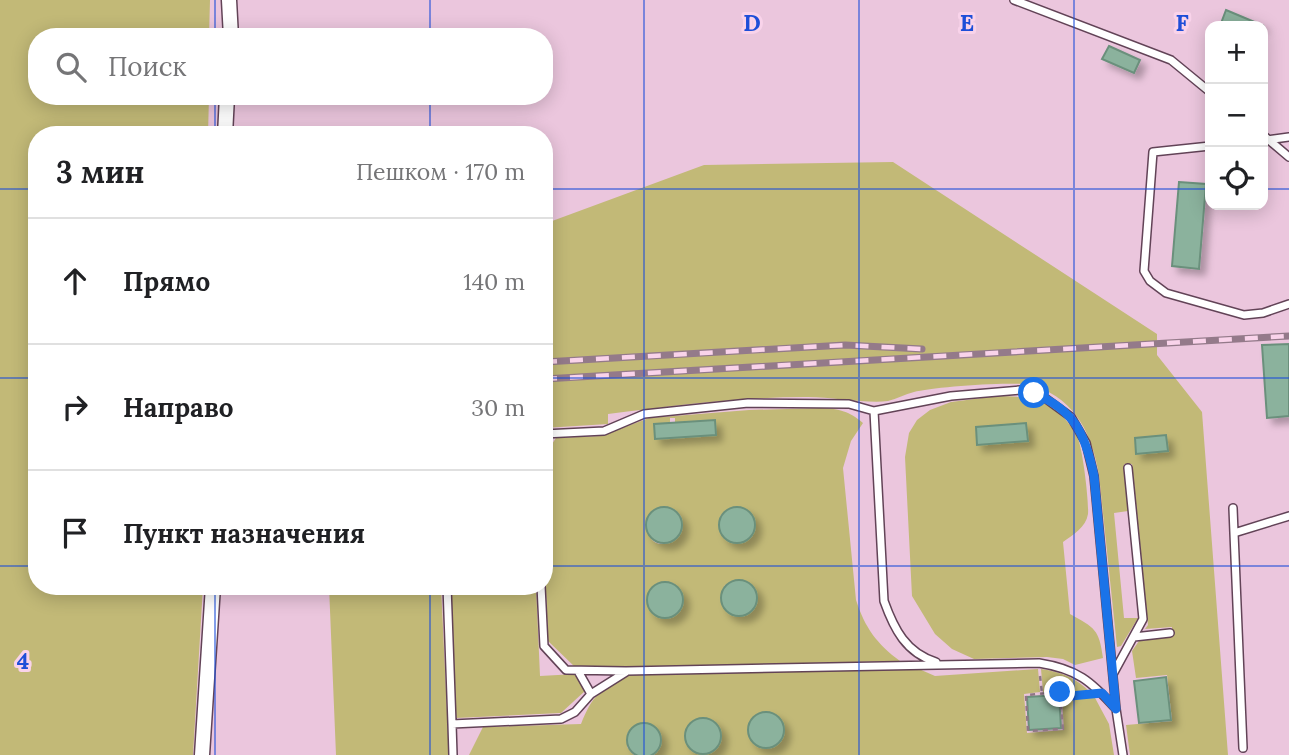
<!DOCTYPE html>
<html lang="ru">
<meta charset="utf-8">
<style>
:root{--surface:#fff;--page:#f2f2f2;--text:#202124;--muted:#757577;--line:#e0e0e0}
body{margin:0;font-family:Lora,serif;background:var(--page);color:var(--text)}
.controls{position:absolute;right:21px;top:21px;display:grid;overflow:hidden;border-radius:14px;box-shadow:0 4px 18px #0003}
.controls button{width:63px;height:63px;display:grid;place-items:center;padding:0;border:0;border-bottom:2px solid var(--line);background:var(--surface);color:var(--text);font:35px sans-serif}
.stop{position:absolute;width:21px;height:21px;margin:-16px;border:5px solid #1a73e8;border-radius:50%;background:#fff}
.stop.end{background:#1a73e8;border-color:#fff;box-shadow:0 2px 7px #0008}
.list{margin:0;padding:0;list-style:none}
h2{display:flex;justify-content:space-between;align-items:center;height:91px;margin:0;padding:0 28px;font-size:30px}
h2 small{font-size:23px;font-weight:400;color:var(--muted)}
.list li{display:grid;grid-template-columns:46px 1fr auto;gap:21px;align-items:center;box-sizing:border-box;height:126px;padding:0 28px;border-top:2px solid var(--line)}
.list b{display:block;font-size:26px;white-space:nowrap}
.list em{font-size:23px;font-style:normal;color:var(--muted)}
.icon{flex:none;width:38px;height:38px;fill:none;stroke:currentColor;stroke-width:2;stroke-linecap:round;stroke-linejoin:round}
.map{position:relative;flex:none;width:1289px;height:755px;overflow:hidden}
.search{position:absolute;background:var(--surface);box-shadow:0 4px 18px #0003;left:28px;top:28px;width:525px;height:77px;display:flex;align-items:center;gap:18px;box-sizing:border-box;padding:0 24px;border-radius:28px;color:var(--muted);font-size:26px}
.panel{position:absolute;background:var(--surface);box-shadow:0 4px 18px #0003;left:28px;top:126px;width:525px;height:469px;border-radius:28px}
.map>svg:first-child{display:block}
.green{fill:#c2b977;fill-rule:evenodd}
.building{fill:#8bb29d;stroke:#6b907c;stroke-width:2;filter:url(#shadow)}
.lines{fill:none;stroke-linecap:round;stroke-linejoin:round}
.lane-casing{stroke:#624357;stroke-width:10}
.street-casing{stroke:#624357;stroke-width:17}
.path{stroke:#8f7786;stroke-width:2.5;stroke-dasharray:5 5;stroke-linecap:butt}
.lane{stroke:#fff;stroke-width:7}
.street{stroke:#fff;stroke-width:14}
.rail-casing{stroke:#947a8a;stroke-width:7}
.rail{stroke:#f9d3ea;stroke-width:4.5;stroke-dasharray:13;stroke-linecap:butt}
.route{stroke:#1a73e8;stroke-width:9}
.grid{fill:none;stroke:#1d4ed8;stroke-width:2;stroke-opacity:0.55}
.grid-label{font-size:23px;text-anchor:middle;font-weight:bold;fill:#1d4ed8;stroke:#f9d3ea;stroke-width:6;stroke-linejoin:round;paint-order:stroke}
</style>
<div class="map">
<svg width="1289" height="755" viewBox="0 0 1289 755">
<defs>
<filter id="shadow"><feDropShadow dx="6" dy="6" stdDeviation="3.5" flood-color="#0004"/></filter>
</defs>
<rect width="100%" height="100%" fill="#ebc6dd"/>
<path class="green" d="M0 0H210L209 37H37V96H209L208 135H37V586H203L193 755H0Z
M893 162 1157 334V355L1202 412 1228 755H1130L1126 725 1172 721 1167 675 1136 678 1132 651 1139 641 1172 637V627L1145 629 1148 625 1132 464H1124L1128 511 1114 513 1124 618H1138L1121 646 1117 647 1099 475C1092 435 1077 401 1035 386 1019 380 932 387 914 392 905 394 897 399 888 401 866 404 828 396 804 397 738 397 673 406 608 414V424L544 428V224L704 165ZM1166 435 1168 451 1135 438H1136Z
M998 396C1020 396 1042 398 1059 413 1067 420 1074 430 1078 439 1083 451 1089 502 1088 514 1086 527 1073 535 1063 542L1070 614C1095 628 1099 629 1103 658L1075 665 1063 659 1047 657 974 659 952 649 935 634 912 596 905 457 909 433 917 420 930 410 951 402ZM1026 423 1028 441 977 445 976 427Z
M821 408C840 409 849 411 863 423L851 441 843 468 856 600C865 628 877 644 900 661L576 668 548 641 544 541V456L556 438 601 436 649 418 749 410ZM670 418H675V423L714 420 716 435 656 439 654 424 670 423ZM662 507C711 511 655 575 646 525L650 513ZM732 507C748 506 758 518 752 534L741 542C724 543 715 531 721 515ZM737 580C754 581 761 595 752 610L740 615C723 614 716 600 725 585ZM660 582 673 583 682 593C685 610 673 620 657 616L648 606C646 595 649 587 660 582Z
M329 586H441L449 755H336Z
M450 586H536L540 676 576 674 585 691 561 713 456 718Z
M919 669 935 676 1038 669 1040 692 1024 694 1027 733 1064 730 1062 698 1094 696 1109 724 1114 755H654C675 732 643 708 627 734V747L634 755H469L483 727 581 724C592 696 601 688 628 675ZM768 712C785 718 789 735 774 747 760 750 750 744 748 730 750 719 756 713 768 712ZM701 718 714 722 721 733C721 750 707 755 692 750L685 739C685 728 690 721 701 718Z
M1041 669C1062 672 1076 678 1091 693L1062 695 1061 691 1043 692Z"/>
<path class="building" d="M1226 10 1264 26H1220Z
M1109 46 1140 60 1134 73 1102 59Z
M1179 182 1206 184 1199 269 1172 266Z
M1289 344V416L1267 418 1262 345Z
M715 420 716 435 655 439 654 424Z
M1026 423 1028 441 977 445 976 427Z
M1166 435 1168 451 1136 454 1135 438Z
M646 525a18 18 0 1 1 36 0a18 18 0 1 1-36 0Z
M719 525a18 18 0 1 1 36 0a18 18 0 1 1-36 0Z
M721 598a18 18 0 1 1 36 0a18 18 0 1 1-36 0Z
M647 600a18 18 0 1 1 36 0a18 18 0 1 1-36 0Z
M1166 677 1171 720 1139 723 1134 681Z
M1059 695 1061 728 1029 730 1027 697Z
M748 730a18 18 0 1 1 36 0a18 18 0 1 1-36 0Z
M685 736a18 18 0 1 1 36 0a18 18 0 1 1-36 0Z
M627 740a17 17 0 1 1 34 0a17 17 0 1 1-34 0Z"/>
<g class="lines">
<g class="lane-casing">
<path id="lane" d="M1014 0 1171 60 1210 92
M1263 135 1289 157
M1267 140 1289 137
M1210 146 1153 152 1144 271 1150 281 1166 293 1244 315 1263 313 1289 304
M874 411 884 601C894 629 906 653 936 662
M544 434 604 431 644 414 748 403 849 404 874 411 951 396 1020 390 1045 398 1071 417 1086 443 1094 476 1116 709 1123 755
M1233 508 1234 533
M447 586 452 724 561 719 575 712 591 694 626 672
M541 586 544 646 566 670 626 671 1039 663C1077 669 1091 681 1116 709
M1134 637 1170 633
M578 671 591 694
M1113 674 1143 619 1128 468
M452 724 453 755
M1243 748 1234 533 1289 516"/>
</g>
<g class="street-casing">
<path id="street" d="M229 0 231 37
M225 135 227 96
M202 755 213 586"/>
</g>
<path class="path" d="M1040 676 1042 694
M1060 697V692L1026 695 1028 731 1063 729 1060 697 1085 695"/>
<use href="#lane" class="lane"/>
<use href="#street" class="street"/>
<g class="rail-casing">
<path id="rail" d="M544 362 845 345 922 349
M544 379 1289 336"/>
</g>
<use href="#rail" class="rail"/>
</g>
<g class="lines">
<path class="route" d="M1034 393C1075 411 1085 433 1094 476L1116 709 1102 693 1060 697V692"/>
</g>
<path class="grid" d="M215 0V37M430 0V37M644 0V755M859 0V755M1074 0V755M215 96V135M430 96V135M0 189H37M544 189H1210M1263 189H1289M0 378H37M544 378H1289M0 566H37M544 566H1289M215 586V755M430 586V755"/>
<g class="grid-label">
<text x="752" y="31">D</text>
<text x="967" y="31">E</text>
<text x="1182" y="31">F</text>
<text x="23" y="669">4</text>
</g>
</svg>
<div class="controls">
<button>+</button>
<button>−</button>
<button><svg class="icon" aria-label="locate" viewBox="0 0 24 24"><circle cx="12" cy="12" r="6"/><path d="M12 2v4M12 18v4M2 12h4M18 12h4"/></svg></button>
</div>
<div class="stop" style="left:1034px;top:393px"></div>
<div class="stop end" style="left:1060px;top:692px"></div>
<div class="search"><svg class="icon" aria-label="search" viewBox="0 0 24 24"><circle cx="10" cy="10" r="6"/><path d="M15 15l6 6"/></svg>Поиск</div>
<section class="panel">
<h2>3 мин<small>Пешком · 170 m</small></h2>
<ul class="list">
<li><svg class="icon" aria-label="ahead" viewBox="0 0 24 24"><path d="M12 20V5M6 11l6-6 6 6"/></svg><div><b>Прямо</b></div><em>140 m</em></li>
<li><svg class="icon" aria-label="right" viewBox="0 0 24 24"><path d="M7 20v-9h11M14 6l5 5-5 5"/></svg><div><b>Направо</b></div><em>30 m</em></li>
<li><svg class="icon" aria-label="arrive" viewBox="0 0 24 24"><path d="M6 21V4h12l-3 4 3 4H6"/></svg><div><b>Пункт назначения</b></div></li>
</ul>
</section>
</div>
